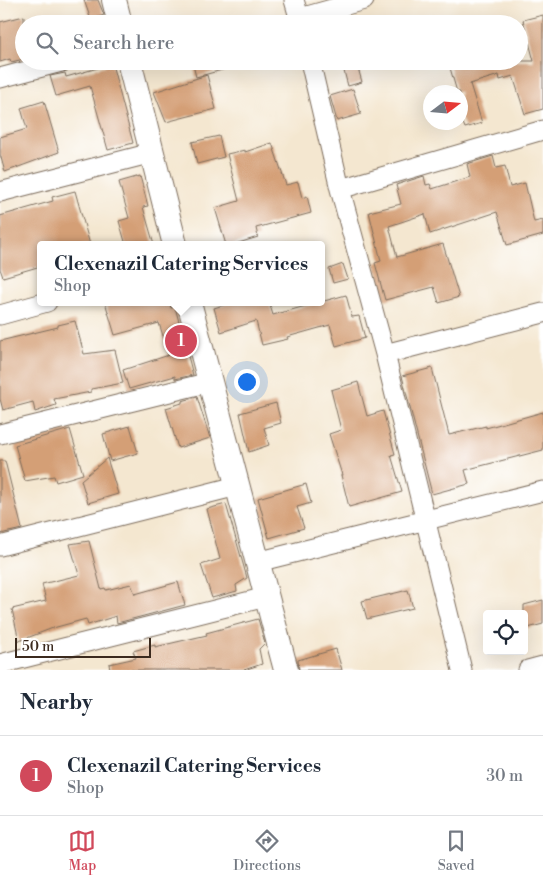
<!DOCTYPE html>
<style>
:root{--surface:#fff;--page:#f6f6f7;--text:#1f2937;--muted:#747a83;--line:#e0e1e3;--accent:#d1495b}
body{margin:0;font-family:"Libre Bodoni",serif;background:var(--page);color:var(--text)}
.controls{position:absolute;right:15px;bottom:15px;display:grid;overflow:hidden;border-radius:5px;box-shadow:0 5px 20px #0002}
.controls button{width:45px;height:45px;display:grid;place-items:center;padding:0;border:0;border-bottom:1px solid var(--line);background:var(--surface);color:var(--text);font:25px sans-serif}
.compass{position:absolute;left:423px;top:85px;width:45px;height:45px;border-radius:50%;background:var(--surface);box-shadow:0 5px 20px #0002;rotate:74deg}
.scale{position:absolute;left:15px;bottom:12px;width:136px;box-sizing:border-box;padding-left:5px;border:2px solid #3b2a1e;border-top:0;font-size:14px;line-height:18px;white-space:nowrap;color:#3b2a1e;-webkit-text-stroke:4px #fff;paint-order:stroke}
.you{position:absolute;left:246px;top:381px;width:18px;height:18px;margin:-12px;border:4px solid #fff;border-radius:50%;background:#1a73e8;box-shadow:0 0 0 8px #1a73e833}
.badge{display:grid;place-items:center;width:32px;height:32px;border-radius:50%;background:var(--accent);color:#fff;font-size:16px;font-weight:700}
.pin{position:absolute;translate:-50% -50%;border:2px solid #fff;box-shadow:0 1px 5px #0006}
.popup{position:absolute;left:37px;top:241px;width:288px;height:65px;box-sizing:border-box;display:grid;place-content:center;border-radius:5px;background:var(--surface);filter:drop-shadow(0 1px 4px #0005);font-size:16px;white-space:nowrap;color:var(--muted)}
.popup b{font-size:19px;color:var(--text)}
.popup::after{content:'';position:absolute;left:50%;top:100%;margin-left:-10px;border:10px solid transparent;border-top-color:var(--surface)}
.list{margin:0;padding:0;list-style:none}
h2{display:flex;justify-content:space-between;align-items:center;height:65px;margin:0;padding:0 20px;font-size:21px}
h2 small{font-size:16px;font-weight:400;color:var(--muted)}
.list li{display:grid;grid-template-columns:32px 1fr auto;gap:15px;align-items:center;box-sizing:border-box;height:80px;padding:0 20px;border-top:1px solid var(--line)}
.list b{display:block;font-size:19px;white-space:nowrap}
.list p{margin:0;font-size:16px;white-space:nowrap;color:var(--muted)}
.list em{font-size:16px;font-style:normal;color:var(--muted)}
.icon{flex:none;width:28px;height:28px;fill:none;stroke:currentColor;stroke-width:2;stroke-linecap:round;stroke-linejoin:round}
.map{position:relative;flex:none;width:543px;height:670px;overflow:hidden}
.search{position:absolute;background:var(--surface);box-shadow:0 5px 20px #0002;left:15px;right:15px;top:15px;height:55px;display:flex;align-items:center;gap:12px;box-sizing:border-box;padding:0 18px;border-radius:28px;color:var(--muted);font-size:19px}
.sheet{height:145px;background:var(--surface)}
nav{display:flex;justify-content:space-around;align-items:center;box-sizing:border-box;height:70px;border-top:1px solid var(--line);background:var(--surface);font-size:14px;color:var(--muted)}
nav a{display:grid;justify-items:center;gap:2px}
nav .on{color:var(--accent)}
.map>svg:first-child{display:block}
.building{fill:#d49f76}
.lines{fill:none;stroke-linecap:round;stroke-linejoin:round}
.minor-casing{stroke:#7c6c5c;stroke-width:21}
.tertiary-casing{stroke:#7c6c5c;stroke-width:26}
.minor{stroke:#fff;stroke-width:19}
.tertiary{stroke:#fff;stroke-width:24}
</style>
<div class="map">
<svg width="543" height="670" viewBox="0 0 543 670">
<rect width="100%" height="100%" fill="#fff"/>
<filter id="ink" filterUnits="userSpaceOnUse"><feTurbulence type="fractalNoise" baseFrequency=".02" numOctaves="2"/><feDisplacementMap in="SourceGraphic" scale="10" xChannelSelector="R" yChannelSelector="G"/><feConvolveMatrix kernelMatrix="1 2 1 2 8 2 1 2 1" color-interpolation-filters="sRGB"/></filter>
<filter id="wash" filterUnits="userSpaceOnUse"><feTurbulence type="fractalNoise" baseFrequency=".0096" numOctaves="4" result="noise"/><feDisplacementMap in="SourceGraphic" scale="20" xChannelSelector="R" yChannelSelector="G"/><feGaussianBlur stdDeviation="1.12" result="paint"/><feColorMatrix in="noise" values="0 0 0 0 0 0 0 0 0 0 0 0 0 0 0 0 0 1.4 0 .05"/><feComposite in="paint" operator="in"/></filter>
<g filter="url(#wash)">
<rect width="100%" height="100%" fill="#f4e7d0"/>
<g id="blocks">
<path class="building" d="M84 0H98L104 15 91 20Z
M543 15V109L525 114 513 76 500 80 499 75 470 84 482 123 465 128 460 116V92H457L448 61H534L523 20Z
M24 16V59L11 62 10 59 0 62V22Z
M192 61H236L237 66 196 77Z
M112 64 133 143 108 150 90 86 56 96 50 76 65 73 66 77Z
M358 68 362 82 348 86 344 71Z
M207 75 216 109 166 122 154 92Z
M353 89 361 114 337 121 330 96Z
M44 101 59 152 5 172 0 154V137L27 129 21 108Z
M219 136 224 157 197 164 192 142Z
M272 143 286 185 298 182 302 198 307 196 311 213 256 228 258 237 232 245H226L215 208 239 201 227 154 245 150V152Z
M493 156 496 168 505 166 510 187 525 183 534 222 543 220V235L507 245 497 212 430 234 425 214 389 226 397 257 443 244 459 297 439 303 434 287 385 300 375 263 381 261 369 212 401 204 396 185 424 176 426 185 430 184 432 189 470 177 467 164Z
M140 176 148 206 143 207 154 245H126L119 221 129 218 119 182Z
M75 191 90 245H41V266L3 277 0 269V216L53 201 52 197Z
M343 264 348 279 333 283 329 269Z
M346 295 352 317 359 316 365 338 336 346 330 325 287 337 288 339 262 345 256 321 221 332 214 308 233 302H269L273 315Z
M105 302H170L171 308 175 307 193 375 175 379V376L129 389 123 370 169 355 159 323 115 335Z
M75 321 84 354 115 350 123 383 91 389V392L54 399 56 405 35 412 33 402 3 410 0 399V341L58 327V325Z
M432 368 449 435 486 426V428L543 412V450L465 470 469 484 432 494 402 376Z
M358 382 367 416 383 411 395 454 391 455 402 492 349 507 341 475H342L329 434 341 430 331 390Z
M197 397 210 438 178 448 166 408 182 403V401Z
M276 403 281 423 264 428 269 445 249 452 240 413Z
M130 426 138 453 110 461 103 434Z
M70 429 83 474 56 482 54 476 25 481 15 445Z
M107 458 118 494 88 503 81 480Z
M0 461H5L22 529 0 534Z
M306 484 311 503 297 507 304 528 269 538 258 498Z
M226 504 247 578 236 585 237 591 212 598 201 565 220 559 207 509Z
M89 541 101 589 105 588 106 590 131 584 135 594 178 582 185 605 117 623 116 616 88 625 86 619 53 628 19 641 12 609 46 601 42 584 79 575 70 544Z
M408 590 413 608 367 619 362 601Z
M543 600V624L524 629V605Z
M258 619 265 643 259 649 262 664 244 670H110L109 664 136 658 133 651 155 645V647L207 635 206 633Z
M336 649 342 670H299L298 660Z"/>
</g>
</g>
<g filter="url(#ink)">
<use href="#blocks" fill-opacity="0" stroke="#7c6c5c" stroke-width="1"/>
<g class="lines">
<g class="minor-casing">
<path id="minor" d="M294 0 301 24
M300 18 364 0
M310 61 340 189 385 354 462 670
M0 78 65 61
M340 189 543 130
M0 192 152 153
M0 315 47 302
M385 354 543 313
M0 434 210 382
M0 546 237 486
M257 562 543 491
M0 664 266 597
M528 670 543 666"/>
</g>
<g class="tertiary-casing">
<path id="tertiary" d="M114 0 120 24
M129 61 175 245
M189 302 286 670"/>
</g>
<use href="#minor" class="minor"/>
<use href="#tertiary" class="tertiary"/>
</g>
</g>
</svg>
<div class="controls">
<button><svg class="icon" aria-label="locate" viewBox="0 0 24 24"><circle cx="12" cy="12" r="6"/><path d="M12 2v4M12 18v4M2 12h4M18 12h4"/></svg></button>
</div>
<svg class="compass" viewBox="-18 -18 36 36"><path d="M0-13l5 13h-10z" fill="#e53935"/><path d="M0 13l5-13h-10z" fill="#747a83"/></svg>
<div class="scale">50 m</div>
<div class="you"></div>
<div class="pin badge" style="left:181px;top:341px">1</div>
<div class="popup"><b>Clexenazil Catering Services</b>Shop</div>
<div class="search"><svg class="icon" aria-label="search" viewBox="0 0 24 24"><circle cx="10" cy="10" r="6"/><path d="M15 15l6 6"/></svg>Search here</div>
</div>
<section class="sheet">
<h2>Nearby<small></small></h2>
<ul class="list">
<li><span class="badge">1</span><div><b>Clexenazil Catering Services</b><p>Shop</p></div><em>30 m</em></li>
</ul>
</section>
<nav>
<a class="on"><svg class="icon" aria-label="map" viewBox="0 0 24 24"><path d="M3 6l6-2 6 2 6-2v14l-6 2-6-2-6 2zM9 4v14M15 6v14"/></svg>Map</a>
<a><svg class="icon" aria-label="directions" viewBox="0 0 24 24"><path d="M12 3l9 9-9 9-9-9zM9 14v-3h6M13 9l2 2-2 2"/></svg>Directions</a>
<a><svg class="icon" aria-label="saved" viewBox="0 0 24 24"><path d="M7 4h10v16l-5-4-5 4z"/></svg>Saved</a>
</nav>
